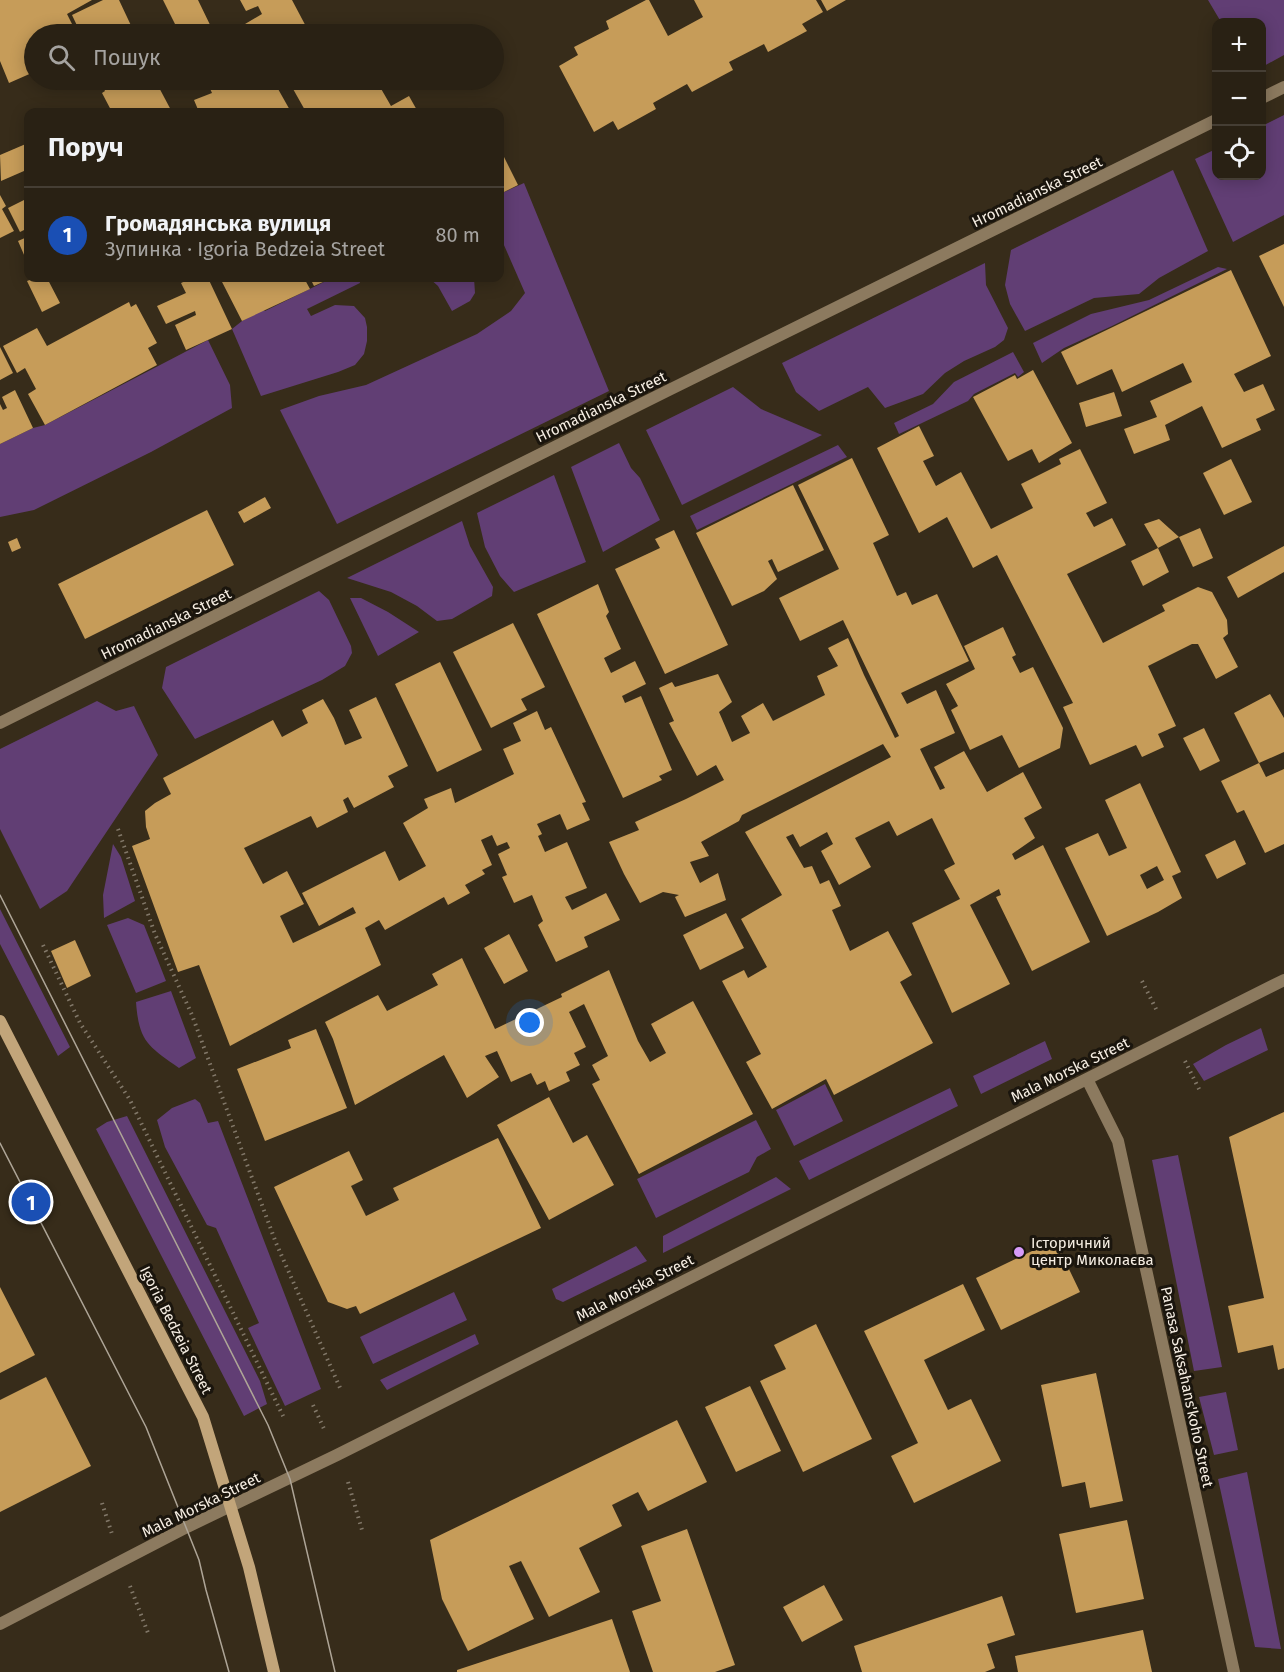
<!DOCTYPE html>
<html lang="uk">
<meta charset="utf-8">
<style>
:root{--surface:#292114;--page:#352e22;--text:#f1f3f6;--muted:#a5a3a0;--line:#453e34;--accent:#1a73e8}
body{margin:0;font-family:"Fira Sans",sans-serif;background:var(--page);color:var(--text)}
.controls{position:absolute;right:18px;top:18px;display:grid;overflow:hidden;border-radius:12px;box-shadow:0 3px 15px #0003}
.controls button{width:54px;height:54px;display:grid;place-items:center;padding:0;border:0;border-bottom:2px solid var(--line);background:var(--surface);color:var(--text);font:30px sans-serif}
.you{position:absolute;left:530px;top:1023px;width:21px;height:21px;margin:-15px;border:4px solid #fff;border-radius:50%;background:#1a73e8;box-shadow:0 0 0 9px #1a73e833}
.badge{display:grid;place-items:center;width:39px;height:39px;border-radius:50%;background:var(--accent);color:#fff;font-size:20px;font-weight:700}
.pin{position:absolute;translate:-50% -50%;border:3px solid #fff;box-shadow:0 2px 6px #0006}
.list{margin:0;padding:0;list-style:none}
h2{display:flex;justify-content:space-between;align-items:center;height:78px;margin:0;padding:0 24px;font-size:26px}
h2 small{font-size:20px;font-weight:400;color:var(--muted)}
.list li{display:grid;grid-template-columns:39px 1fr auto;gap:18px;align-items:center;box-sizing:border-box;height:96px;padding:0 24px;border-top:2px solid var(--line)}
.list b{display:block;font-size:22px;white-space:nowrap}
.list p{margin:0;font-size:20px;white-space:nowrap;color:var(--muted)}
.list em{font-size:20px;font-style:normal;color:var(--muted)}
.icon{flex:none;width:33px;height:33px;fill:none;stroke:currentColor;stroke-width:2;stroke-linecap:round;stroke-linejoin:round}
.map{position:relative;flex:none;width:1284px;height:1672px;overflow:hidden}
.search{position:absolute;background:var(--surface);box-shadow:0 3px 15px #0003;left:24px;top:24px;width:480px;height:66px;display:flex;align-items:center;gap:15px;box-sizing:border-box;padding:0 21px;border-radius:33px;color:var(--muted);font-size:22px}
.panel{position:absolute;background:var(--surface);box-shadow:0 3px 15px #0003;left:24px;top:108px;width:480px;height:174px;border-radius:12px}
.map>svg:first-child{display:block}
.green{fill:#613e74}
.building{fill:#c69c59;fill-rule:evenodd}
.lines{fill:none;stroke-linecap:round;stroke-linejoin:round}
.path{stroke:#827869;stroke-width:4;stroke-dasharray:1.5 4.5;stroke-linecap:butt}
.street{stroke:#8c7a5f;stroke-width:12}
.secondary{stroke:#c2a57a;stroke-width:12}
.tram{stroke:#aea597;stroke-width:1.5}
.poi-dot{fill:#d79bf9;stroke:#1a150d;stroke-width:2}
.labels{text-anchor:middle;stroke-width:6;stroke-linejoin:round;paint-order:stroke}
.street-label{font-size:15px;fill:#f6eee3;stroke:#1a150d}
.poi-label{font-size:15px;fill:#f6eee3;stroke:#1a150d;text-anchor:start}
</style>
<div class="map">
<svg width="1284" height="1672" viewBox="0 0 1284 1672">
<rect width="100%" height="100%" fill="#372c1a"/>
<path class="green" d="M1208 0H1284V55L1262 67V22H1221Z
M1284 115V215L1233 242 1195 159 1216 149V176H1262V126Z
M1173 170 1208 251 1159 278 1139 294 1094 298 1025 331 1010 304 1005 285 1011 250Z
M524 183 609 391 337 524 280 410 319 396 366 385 477 334 511 311 525 293 500 236V194Z
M985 263 986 285 1008 328 1004 340 995 347 964 361 945 373 923 394 885 408 868 387 819 411 796 392 782 363Z
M1218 267 1227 269 1112 326 1064 348 1042 363 1033 343 1091 314 1149 300Z
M332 278H359L360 283 307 309 311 316 335 305 354 306 365 318 367 327V341L364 354 355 365 338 372 261 396 232 329 242 321 263 310 265 311Z
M429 278H474L475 293 470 301 452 311 438 286Z
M208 340 230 385 232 408 151 452 34 510 0 517V444L33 428 45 425Z
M1013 352 1024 372 1018 377 1015 373 974 394 968 401 899 434 894 423 933 404 954 382Z
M733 387 761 409 822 435 682 505 646 430Z
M619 443 631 468 640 478 660 520 603 552 571 467Z
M838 445 847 457 697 530 690 516Z
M554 475 586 562 514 592 500 576 485 547 477 513Z
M462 521 470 546 493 587 492 596 452 619 437 621 417 606 391 592 347 578Z
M319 591 329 600 351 646 352 653 345 666 322 680 195 739 162 688 166 667Z
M350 598H361L388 612 419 632 378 656Z
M97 701 116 711 134 706 158 755 67 891 40 909 0 829V749Z
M113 844 121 857 135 901 104 918 103 895Z
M0 909 70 1047 58 1056 0 944Z
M128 918 144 925 166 981 136 993 107 925Z
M171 991 196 1058 179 1068C148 1046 139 1042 136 1002Z
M1261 1028 1268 1050 1204 1081 1193 1064 1226 1045Z
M1045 1041 1052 1059 981 1094 973 1076Z
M825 1084 843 1121 794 1146 776 1110Z
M950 1088 958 1106 809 1180 799 1161Z
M195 1099 200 1103 208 1123 218 1121 321 1389 285 1406 248 1328 259 1323 216 1228 207 1225 165 1147 157 1120 172 1108Z
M127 1116 260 1381 267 1404 244 1416 96 1129 107 1122Z
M756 1120 771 1149 757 1157 749 1172 656 1218 637 1179Z
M1178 1155 1222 1367 1194 1371 1152 1160Z
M776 1177 791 1189 663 1253V1236Z
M636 1246 647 1261 563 1302 556 1299 552 1289Z
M454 1292 467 1320 373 1364 360 1337Z
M475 1334 479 1344 387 1390 380 1380Z
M1226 1392 1238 1450 1214 1455 1199 1397Z
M1247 1472 1281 1649 1255 1647 1218 1479Z"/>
<path class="building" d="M0 0H92L67 14 77 34H34V72L9 83 0 61Z
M103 0H119L135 34H81L72 15Z
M163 0H198L214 33 228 25 233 34H180Z
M240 0H292L310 34H250L245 24 262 14 258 6 246 11Z
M646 0H649L668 36 703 17 694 0H816L823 12 802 24 807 31 768 52 764 44 729 62 733 70 692 92 687 84 653 103 656 109 618 130 613 121 594 132 559 66 578 55 574 47 609 29 606 21Z
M821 0H846L827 11Z
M100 80H155L172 112H112L102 93 105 91Z
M206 80H217L218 83 225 80H273L291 112H199L194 100 212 93Z
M288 80H376L391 106 409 96 418 112H306Z
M28 143V179L24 171 1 181 0 155Z
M500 149 518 185 500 194Z
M0 195 6 206 2 209 14 231 0 238Z
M28 198V228L20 232 8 208Z
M27 237 28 240V264L18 241Z
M1284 244V307L1259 256Z
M1231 270 1271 356 1234 374 1244 392 1263 384 1275 410 1256 419 1261 430 1222 448 1202 406 1165 425 1170 440 1134 454 1124 429 1157 417 1150 401 1192 382 1183 363 1122 392 1112 369 1077 385 1061 352Z
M35 278H47L60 303 42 312 27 281Z
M192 278H208L232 329 186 350 175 325 196 315 195 311 166 324 157 306 186 293 181 283Z
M220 278H304L310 289 242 321Z
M310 278H332L314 286Z
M129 302 131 307 136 304 157 343 148 348 157 365 45 425 28 394 36 389 25 368 17 373 3 346 37 328 47 346Z
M0 347 13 373 0 380Z
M1033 370 1072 443 1039 463 1032 449 1008 461 973 397 1015 375 1017 379Z
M15 390 33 428 0 444V404L3 410 7 408 2 397Z
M1114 392 1122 416 1086 427 1079 403Z
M919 426 934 456 923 461 936 486 961 472 991 529 1033 508 1021 484 1061 464 1059 459 1080 449 1107 503 1086 513 1094 527 1112 518 1126 545 1067 574 1103 643 1165 611 1162 605 1198 587 1212 592 1227 620 1228 634 1223 638 1238 667 1216 679 1198 644H1192L1148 666 1176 726 1158 734 1164 747 1142 757 1136 745 1090 765 1063 707 1073 703 997 555 973 568 947 517 919 533 877 448Z
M852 458 889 535 873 543 897 596 906 592 912 605 937 594 969 661 901 693 907 704 936 690 955 733 920 749 940 790 945 788 934 767 964 751 987 792 1023 772 1042 808 1024 818 1035 838 1012 854 1015 860 1043 845 1090 942 1032 971 996 897 1001 895 999 889 970 905 1010 984 952 1013 912 923 960 899 944 870 955 864 932 818 897 836 889 821 855 838 871 867 839 885 821 851 833 844 827 832 800 847 793 834 786 837 804 868 812 866 820 884 829 880 841 906 832 910 850 951 888 931 912 975 900 982 933 1043 834 1095 826 1079 772 1109 746 1062 761 1054 722 981 744 970 748 978 767 967 741 919 782 895 745 832 891 757 883 744 742 815 739 821 701 842 709 856 690 862 700 883 718 873 726 900 685 917 675 897 679 895 663 892 640 903 624 874 609 842 639 830 635 822 686 799 724 780 716 765 697 776 669 723 674 721 659 688 672 682 675 687 718 674 732 702 719 712 732 742 750 733 741 716 763 703 773 721 825 695 817 676 838 666 828 648 848 638 864 675 895 738 899 736 843 620 800 641 779 598 839 569 798 485Z
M1231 459 1252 502 1224 515 1203 473Z
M793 485 824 550 778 572 772 559 768 561 777 579 764 591 732 606 696 533Z
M265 497 271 508 244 523 238 512Z
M207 510 234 565 85 639 58 584Z
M1159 519 1179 537 1158 548 1169 572 1143 586 1131 561 1158 548 1144 524Z
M1200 528 1213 558 1193 567 1179 537Z
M674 530 728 645 665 674 615 569 660 548 655 539Z
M17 538 21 548 12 552 8 542Z
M1284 546V572L1238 598 1227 577Z
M598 584 609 612 606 616 621 649 604 658 611 673 635 661 646 684 622 696 625 703 641 696 672 770 659 776 662 780 623 798 537 614Z
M513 623 545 687 521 699 527 710 491 728 453 652Z
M1003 627 1016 655 1012 657 1020 673 1033 667 1063 728 1060 748 1019 768 1002 735 970 750 951 710 958 706 946 684 975 669 964 646Z
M440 662 482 750 437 772 395 684Z
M1270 694 1284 718V752L1259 763 1234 713Z
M376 697 408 766 388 776 394 787 354 808 348 797 343 800 348 812 317 828 311 816 244 848 263 884 287 871 304 904 280 916 293 943 356 913 353 907 319 926 302 893 385 851 399 881 426 866 403 823 428 808 424 799 451 788 455 803 514 774 503 749 521 741 513 723 537 711 545 730 551 727 586 802 582 803 590 820 567 830 560 814 537 824 542 834 538 836 545 852 567 842 587 888 565 897 572 910 606 893 620 920 584 937 588 947 556 962 538 925 543 921 532 895 514 903 502 877 507 875 498 854 510 848 507 842 497 846 492 835 481 840 492 865 482 870 485 874 465 885 470 893 448 905 444 897 385 930 379 920 365 928 381 965 230 1046 199 965 178 972 132 846 150 839 146 827 145 811 155 803 171 794 163 778 273 720 282 737 308 723 302 710 323 699 334 718 345 745 362 738 349 710Z
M1204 728 1220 761 1200 771 1183 738Z
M1259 763 1266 777 1284 769V844L1265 853 1244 810 1237 813 1221 781Z
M1140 783 1181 872 1172 876 1182 898 1158 912 1107 936 1065 848 1098 833 1109 856 1127 848 1105 800ZM1157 866 1164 880 1147 889 1140 875Z
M1235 840 1246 864 1217 879 1205 855Z
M726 913 744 948 700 970 683 935Z
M509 934 528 971 504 984 484 948Z
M75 940 91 976 67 988 51 951Z
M462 958 495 1029 562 997 561 994 609 970 638 1041 650 1062 666 1053 651 1024 693 1001 753 1114 639 1174 592 1084 600 1080 592 1065 608 1056 584 1004 569 1012 586 1047 574 1053 580 1065 566 1072 570 1081 549 1091 545 1081 537 1085 531 1073 511 1082 497 1051 485 1056 499 1077 467 1098 444 1055 355 1105 333 1039 325 1022 378 995 387 1011 438 985 432 974Z
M316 1029 347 1108 265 1141 237 1069 291 1048 288 1040Z
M549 1097 573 1143 587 1135 614 1185 549 1220 497 1125Z
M1284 1112V1368L1278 1370 1273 1345 1238 1353 1228 1306 1264 1298 1229 1137Z
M498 1138 541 1228 360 1314 356 1306 347 1309 328 1302 274 1187 349 1151 363 1180 351 1186 366 1216 399 1200 393 1188Z
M1055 1240 1080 1292 1001 1330 976 1278Z
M963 1284 985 1330 924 1360 948 1410 971 1399 1001 1461 914 1503 891 1456 918 1443 864 1331Z
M0 1287 35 1355 0 1373Z
M816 1324 872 1439 803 1472 760 1381 786 1369 774 1345Z
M1096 1373 1123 1501 1090 1508 1085 1482 1062 1487 1041 1385Z
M46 1377 91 1466 0 1512V1400Z
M750 1386 781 1451 736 1472 705 1407Z
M677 1420 707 1482 648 1511 638 1492 612 1505 622 1526 579 1548 600 1592 549 1617 521 1561 509 1566 534 1619 468 1651 442 1599 430 1540Z
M1127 1520 1144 1599 1076 1613 1059 1534Z
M687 1529 735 1665 715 1672H653L632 1611 661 1601 641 1546Z
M824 1585 843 1620 802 1642 783 1607Z
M1002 1596 1015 1635 987 1644 995 1668 985 1672H862L854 1646Z
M612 1619 630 1672H457V1670Z
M1143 1630 1152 1672H1018L1015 1656Z"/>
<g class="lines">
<path class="path" d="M118 829 155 934 192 1015 276 1243 341 1390
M43 945 80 1023 130 1100 284 1418
M1142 981 1158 1013
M1185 1061 1201 1093
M313 1405 325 1431
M348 1482 362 1530
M102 1503 112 1534
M130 1586 148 1633"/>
<path class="street" d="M1262 98 1284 87
M0 723 669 390 1216 120
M1087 1079 1118 1141 1234 1672
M0 1624 187 1527 337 1455 1284 980"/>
<path class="secondary" d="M0 1021 203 1417 249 1567 274 1672"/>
<path class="tram" d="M0 895 268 1425 290 1479 335 1672
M0 1143 146 1427 199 1560 206 1590 229 1672"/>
</g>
<circle class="poi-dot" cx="1019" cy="1252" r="6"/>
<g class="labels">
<g class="street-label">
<text transform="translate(1037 192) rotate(-26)" y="5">Hromadianska Street</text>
<text transform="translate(601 407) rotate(-26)" y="5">Hromadianska Street</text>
<text transform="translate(166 624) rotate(-26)" y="5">Hromadianska Street</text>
<text transform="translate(1070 1070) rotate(-26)" y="5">Mala Morska Street</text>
<text transform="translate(635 1288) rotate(-27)" y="5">Mala Morska Street</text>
<text transform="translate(176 1330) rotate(63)" y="5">Igoria Bedzeia Street</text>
<text transform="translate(1187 1387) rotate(78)" y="5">Panasa Saksahans'koho Street</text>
<text transform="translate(201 1505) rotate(-26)" y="5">Mala Morska Street</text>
</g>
<g class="poi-label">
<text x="1031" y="1248">Історичний<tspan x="1031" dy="17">центр Миколаєва</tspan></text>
</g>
</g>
</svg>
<div class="controls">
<button>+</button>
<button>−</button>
<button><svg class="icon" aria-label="locate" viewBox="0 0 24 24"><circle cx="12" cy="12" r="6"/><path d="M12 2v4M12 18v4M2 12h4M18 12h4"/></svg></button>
</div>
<div class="you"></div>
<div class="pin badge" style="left:31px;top:1202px;background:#1a4fb4">1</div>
<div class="search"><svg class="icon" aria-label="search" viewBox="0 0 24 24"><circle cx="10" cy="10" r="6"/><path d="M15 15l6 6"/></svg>Пошук</div>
<section class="panel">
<h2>Поруч<small></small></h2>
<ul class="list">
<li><span class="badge" style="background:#1a4fb4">1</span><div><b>Громадянська вулиця</b><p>Зупинка · Igoria Bedzeia Street</p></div><em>80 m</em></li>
</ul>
</section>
</div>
